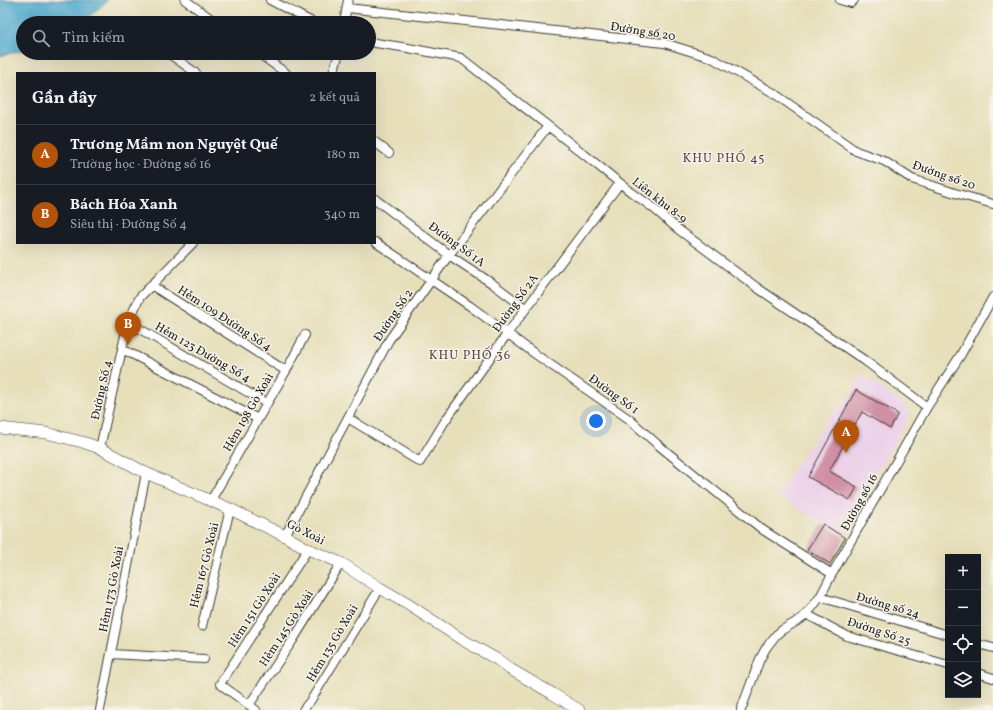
<!DOCTYPE html>
<html lang="vi">
<meta charset="utf-8">
<style>
:root{--surface:#171b24;--page:#20242c;--text:#f1f3f6;--muted:#9ea1a6;--line:#363941;--accent:#b45309}
body{margin:0;font-family:Vollkorn,serif;background:var(--page);color:var(--text)}
.controls{position:absolute;right:12px;bottom:12px;display:grid;overflow:hidden;border-radius:0px;box-shadow:0 4px 16px #0002}
.controls button{width:36px;height:36px;display:grid;place-items:center;padding:0;border:0;border-bottom:1px solid var(--line);background:var(--surface);color:var(--text);font:20px sans-serif}
.you{position:absolute;left:596px;top:421px;width:14px;height:14px;margin:-10px;border:3px solid #fff;border-radius:50%;background:#1a73e8;box-shadow:0 0 0 6px #1a73e833}
.badge{display:grid;place-items:center;width:26px;height:26px;border-radius:50%;background:var(--accent);color:#fff;font-size:13px;font-weight:700}
.pin{position:absolute;translate:-50% -33px;filter:drop-shadow(0 1px 2px #0008)}
.pin::after{content:'';position:absolute;top:21px;width:14px;height:12px;background:inherit;clip-path:polygon(0 0,100% 0,50% 100%)}
.list{margin:0;padding:0;list-style:none}
h2{display:flex;justify-content:space-between;align-items:center;height:52px;margin:0;padding:0 16px;font-size:17px}
h2 small{font-size:13px;font-weight:400;color:var(--muted)}
.list li{display:grid;grid-template-columns:26px 1fr auto;gap:12px;align-items:center;box-sizing:border-box;height:60px;padding:0 16px;border-top:1px solid var(--line)}
.list b{display:block;font-size:15px;white-space:nowrap}
.list p{margin:0;font-size:13px;white-space:nowrap;color:var(--muted)}
.list em{font-size:13px;font-style:normal;color:var(--muted)}
.icon{flex:none;width:22px;height:22px;fill:none;stroke:currentColor;stroke-width:2;stroke-linecap:round;stroke-linejoin:round}
.map{position:relative;flex:none;width:993px;height:710px;overflow:hidden}
.search{position:absolute;background:var(--surface);box-shadow:0 4px 16px #0002;left:16px;top:16px;width:360px;height:44px;display:flex;align-items:center;gap:10px;box-sizing:border-box;padding:0 14px;border-radius:22px;color:var(--muted);font-size:15px}
.panel{position:absolute;background:var(--surface);box-shadow:0 4px 16px #0002;left:16px;top:72px;width:360px;height:172px;border-radius:0px}
.map>svg:first-child{display:block}
.built{fill:#ecd1e9}
.water{fill:#50aace;stroke:#366375}
.building{fill:#d090a4}
.lines{fill:none;stroke-linecap:round;stroke-linejoin:round}
.street-casing{stroke:#3a3934;stroke-width:10}
.secondary-casing{stroke:#3a3934;stroke-width:12}
.street{stroke:#fff;stroke-width:8}
.secondary{stroke:#fff;stroke-width:11}
.labels{text-anchor:middle;stroke-width:3;stroke-linejoin:round;paint-order:stroke}
.street-label{font-size:12px;fill:#1c1c1c;stroke:#f7f3e8}
.neighbourhood-label{font-size:13px;letter-spacing:1px;fill:#5b454c;stroke:#f7f3e8}
</style>
<div class="map">
<svg width="993" height="710" viewBox="0 0 993 710">
<rect width="100%" height="100%" fill="#f7f3e8"/>
<filter id="ink" filterUnits="userSpaceOnUse"><feTurbulence type="fractalNoise" baseFrequency=".025" numOctaves="2"/><feDisplacementMap in="SourceGraphic" scale="8" xChannelSelector="R" yChannelSelector="G"/><feConvolveMatrix kernelMatrix="1 2 1 2 8 2 1 2 1" color-interpolation-filters="sRGB"/></filter>
<filter id="wash" filterUnits="userSpaceOnUse"><feTurbulence type="fractalNoise" baseFrequency=".012" numOctaves="4" result="noise"/><feDisplacementMap in="SourceGraphic" scale="16" xChannelSelector="R" yChannelSelector="G"/><feGaussianBlur stdDeviation="0.9" result="paint"/><feColorMatrix in="noise" values="0 0 0 0 0 0 0 0 0 0 0 0 0 0 0 0 0 1.4 0 .05"/><feComposite in="paint" operator="in"/></filter>
<g filter="url(#wash)">
<rect width="100%" height="100%" fill="#e6dfba"/>
<path class="built" d="M862 374 907 407 909 417 842 536 777 495 792 471 835 409 837 411 856 386 855 385Z"/>
<path class="water" d="M0 0H108L88 18 79 23H23V50L0 56Z"/>
<g id="blocks">
<path class="building" d="M856 390 898 414 890 429 862 412 829 471 857 487 850 500 808 477Z
M823 524 845 538 830 564 807 550Z"/>
</g>
</g>
<g filter="url(#ink)">
<use href="#blocks" fill-opacity="0" stroke="#3a3934" stroke-width="1"/>
<g class="lines">
<g class="street-casing">
<path id="street" d="M185 0 217 23
M270 0 314 23
M840 0 851 3 854 0
M347 8 664 43 712 58 772 92 856 151 884 161 912 179 955 193 993 204
M344 23 348 0
M369 42 408 48 461 58 575 147 631 192 652 207 679 230 694 241 759 289 864 360 927 407
M168 53 196 73
M258 53 286 73
M333 73 339 53
M375 142 389 153
M375 199 449 255 493 284 525 308
M375 242 470 306 538 356 629 419 657 444 763 530 832 574
M151 285 286 371
M128 322 266 403
M122 349 258 419
M348 418 420 462 445 421 507 334 620 183
M100 448 128 322 140 297 193 243
M211 500 286 371 305 335
M285 536 389 340 449 255 548 126
M820 597 948 635
M806 614 847 636 948 665
M202 626 230 509
M978 644 993 648
M111 654 204 659
M978 673 993 678
M249 705 293 640 341 563
M100 710 146 473
M256 710 220 684 308 549
M303 710 311 700 380 588
M741 710 760 659 766 648 776 635 782 630 801 619 811 609 820 597 832 574 905 446 927 407 960 356 993 297"/>
</g>
<g class="secondary-casing">
<path id="secondary" d="M0 428 46 433 82 442 100 448 146 473 230 509 285 536 308 549 341 563 380 588 409 605 461 639 498 660 510 669 553 694 579 710"/>
</g>
<use href="#street" class="street"/>
<use href="#secondary" class="secondary"/>
</g>
</g>
<g class="labels">
<g class="street-label">
<text transform="translate(643 31) rotate(9)" y="4">Đường số 20</text>
<text transform="translate(944 175) rotate(19)" y="4">Đường số 20</text>
<text transform="translate(660 200) rotate(38)" y="4">Liên khu 8-9</text>
<text transform="translate(457 244) rotate(36)" y="4">Đường Số 1A</text>
<text transform="translate(515 303) rotate(-54)" y="4">Đường Số 2A</text>
<text transform="translate(393 315) rotate(-56)" y="4">Đường Số 2</text>
<text transform="translate(225 318) rotate(33)" y="4">Hẻm 109 Đường Số 4</text>
<text transform="translate(203 352) rotate(30)" y="4">Hẻm 123 Đường Số 4</text>
<text transform="translate(101 390) rotate(-78)" y="4">Đường Số 4</text>
<text transform="translate(614 394) rotate(36)" y="4">Đường Số 1</text>
<text transform="translate(248 412) rotate(-60)" y="4">Hẻm 198 Gò Xoài</text>
<text transform="translate(859 502) rotate(-61)" y="4">Đường số 16</text>
<text transform="translate(306 532) rotate(27)" y="4">Gò Xoài</text>
<text transform="translate(204 565) rotate(-76)" y="4">Hẻm 167 Gò Xoài</text>
<text transform="translate(111 589) rotate(-79)" y="4">Hẻm 173 Gò Xoài</text>
<text transform="translate(888 605) rotate(16)" y="4">Đường số 24</text>
<text transform="translate(254 610) rotate(-57)" y="4">Hẻm 151 Gò Xoài</text>
<text transform="translate(286 628) rotate(-57)" y="4">Hẻm 145 Gò Xoài</text>
<text transform="translate(879 631) rotate(18)" y="4">Đường Số 25</text>
<text transform="translate(332 643) rotate(-59)" y="4">Hẻm 135 Gò Xoài</text>
</g>
<g class="neighbourhood-label">
<text x="724" y="162">KHU PHỐ 45</text>
<text x="470" y="359">KHU PHỐ 36</text>
</g>
</g>
</svg>
<div class="controls">
<button>+</button>
<button>−</button>
<button><svg class="icon" aria-label="locate" viewBox="0 0 24 24"><circle cx="12" cy="12" r="6"/><path d="M12 2v4M12 18v4M2 12h4M18 12h4"/></svg></button>
<button><svg class="icon" aria-label="layers" viewBox="0 0 24 24"><path d="M12 4l9 5-9 5-9-5zM3 14l9 5 9-5"/></svg></button>
</div>
<div class="you"></div>
<div class="pin badge" style="left:846px;top:453px">A</div>
<div class="pin badge" style="left:128px;top:345px">B</div>
<div class="search"><svg class="icon" aria-label="search" viewBox="0 0 24 24"><circle cx="10" cy="10" r="6"/><path d="M15 15l6 6"/></svg>Tìm kiếm</div>
<section class="panel">
<h2>Gần đây<small>2 kết quả</small></h2>
<ul class="list">
<li><span class="badge">A</span><div><b>Trương Mầm non Nguyệt Quế</b><p>Trường học · Đường số 16</p></div><em>180 m</em></li>
<li><span class="badge">B</span><div><b>Bách Hóa Xanh</b><p>Siêu thị · Đường Số 4</p></div><em>340 m</em></li>
</ul>
</section>
</div>
